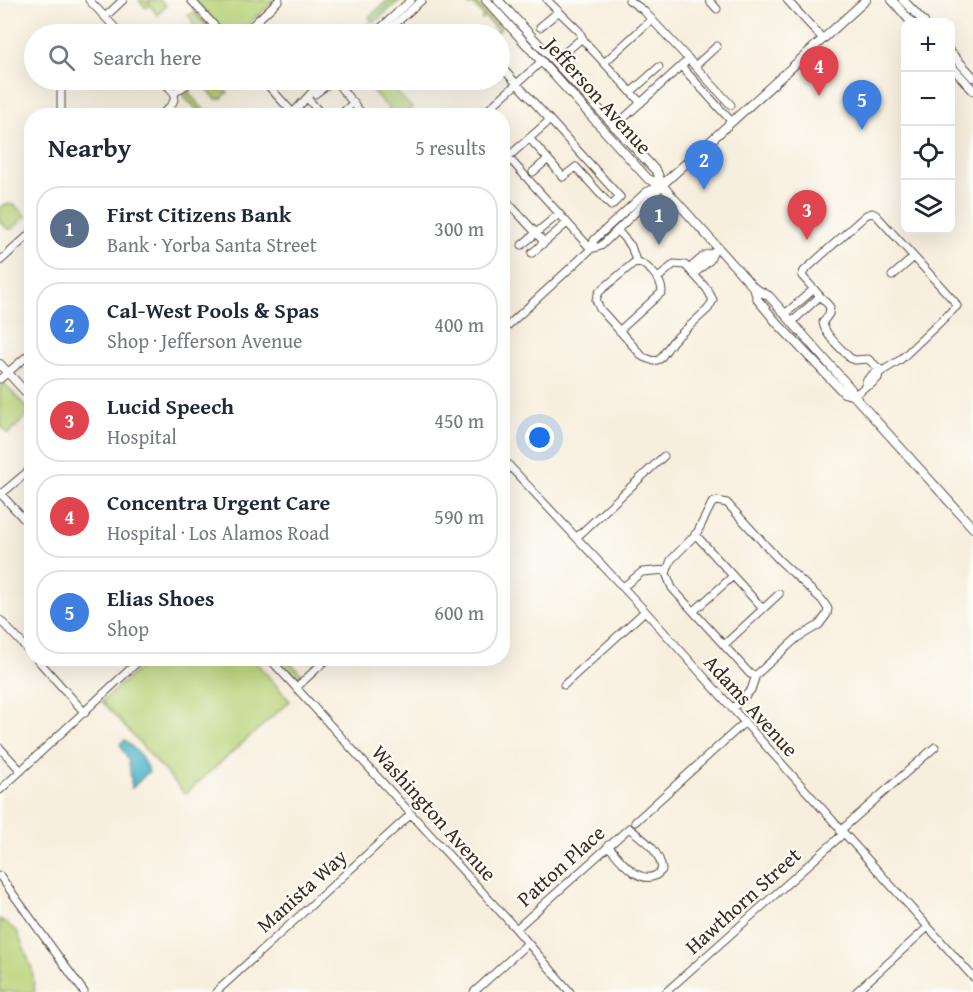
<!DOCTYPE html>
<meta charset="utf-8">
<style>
:root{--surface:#fff;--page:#f2f2f3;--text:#1f2937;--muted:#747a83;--line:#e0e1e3;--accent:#b5179e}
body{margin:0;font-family:"Gentium Book Plus",serif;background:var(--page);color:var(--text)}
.controls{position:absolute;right:18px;top:18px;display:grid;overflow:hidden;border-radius:12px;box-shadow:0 6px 24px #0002}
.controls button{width:54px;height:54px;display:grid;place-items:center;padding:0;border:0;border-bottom:2px solid var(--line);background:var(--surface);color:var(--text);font:30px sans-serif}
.you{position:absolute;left:540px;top:438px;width:21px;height:21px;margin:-15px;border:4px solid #fff;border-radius:50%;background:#1a73e8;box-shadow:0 0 0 9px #1a73e833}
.badge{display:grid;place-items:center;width:39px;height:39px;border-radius:50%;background:var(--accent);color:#fff;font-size:20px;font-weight:700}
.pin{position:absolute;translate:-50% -50px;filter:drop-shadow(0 2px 3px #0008)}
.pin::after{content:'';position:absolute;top:32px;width:21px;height:18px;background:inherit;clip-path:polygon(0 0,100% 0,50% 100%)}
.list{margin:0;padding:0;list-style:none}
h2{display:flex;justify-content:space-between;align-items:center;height:78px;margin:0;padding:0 24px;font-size:26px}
h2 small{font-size:20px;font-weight:400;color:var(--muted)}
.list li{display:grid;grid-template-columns:39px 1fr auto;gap:18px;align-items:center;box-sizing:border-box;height:84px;margin:0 12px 12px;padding:0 12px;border:2px solid var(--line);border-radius:24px}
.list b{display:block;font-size:22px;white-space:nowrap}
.list p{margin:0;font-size:20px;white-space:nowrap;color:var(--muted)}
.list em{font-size:20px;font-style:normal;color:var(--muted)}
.icon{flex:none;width:33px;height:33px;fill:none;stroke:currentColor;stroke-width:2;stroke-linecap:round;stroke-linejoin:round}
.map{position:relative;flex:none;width:973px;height:992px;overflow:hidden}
.search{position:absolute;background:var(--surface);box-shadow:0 6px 24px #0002;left:24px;top:24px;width:486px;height:66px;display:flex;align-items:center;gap:15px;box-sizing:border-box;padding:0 21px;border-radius:33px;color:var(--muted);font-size:22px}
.panel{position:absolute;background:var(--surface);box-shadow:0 6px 24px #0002;left:24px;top:108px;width:486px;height:558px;border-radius:24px}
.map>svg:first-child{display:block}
.green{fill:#b8d379;stroke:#7a7e4c;stroke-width:1.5}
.water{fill:#4db7ca;stroke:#447074;stroke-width:1.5}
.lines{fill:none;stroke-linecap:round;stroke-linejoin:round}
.stream{stroke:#4db7ca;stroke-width:1.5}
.minor-casing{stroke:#57483b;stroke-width:9}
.major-casing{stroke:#57483b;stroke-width:10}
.minor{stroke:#fff;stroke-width:7}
.major{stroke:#fff;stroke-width:8}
.labels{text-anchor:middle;stroke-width:4.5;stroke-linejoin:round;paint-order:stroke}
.street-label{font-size:21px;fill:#3b2a1e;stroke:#fdfcf7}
</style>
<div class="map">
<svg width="973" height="992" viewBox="0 0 973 992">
<rect width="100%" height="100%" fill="#fdfcf7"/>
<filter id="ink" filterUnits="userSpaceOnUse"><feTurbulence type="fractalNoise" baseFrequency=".0167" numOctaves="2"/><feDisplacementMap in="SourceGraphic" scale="12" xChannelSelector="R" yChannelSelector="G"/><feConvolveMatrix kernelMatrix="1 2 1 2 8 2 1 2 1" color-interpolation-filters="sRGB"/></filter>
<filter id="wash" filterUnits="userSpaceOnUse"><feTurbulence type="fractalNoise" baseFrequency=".008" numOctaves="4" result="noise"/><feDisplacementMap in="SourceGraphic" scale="24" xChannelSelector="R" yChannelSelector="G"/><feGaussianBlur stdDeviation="1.35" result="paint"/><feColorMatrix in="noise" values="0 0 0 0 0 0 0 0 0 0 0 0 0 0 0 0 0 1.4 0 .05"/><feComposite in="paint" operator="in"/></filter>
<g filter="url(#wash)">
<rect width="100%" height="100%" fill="#f7efde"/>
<path class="green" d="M139 0H145L148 3 150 2 149 0H160L166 6 157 15 150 5 146 8Z
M195 0H276L237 34H227Z
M388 0H400L374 23 369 17Z
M468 0H474L501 29 495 34 497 30 485 17 482 19 483 16 473 3 470 6 466 2Z
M194 10H195L216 34 214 33V34H206L192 25V19L188 16 193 12 213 33Z
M206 80 213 81 210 85 213 89 228 92 221 99H216L202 84 205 82Z
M362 80H384L412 108 403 115H395Z
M191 90 189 94 205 111 209 110 203 115 184 97 183 93Z
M6 204 14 205 26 216 12 229H8L0 222V207Z
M4 383 31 412 8 434 0 425V387Z
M252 658 290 701 185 794 102 701 150 659Z
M278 659H287L302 675 301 678 297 680Z
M0 919 17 931 32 969 35 992H0Z"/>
<path class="water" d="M125 740 140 755 149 771 132 788 129 762 120 744Z"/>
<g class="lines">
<path class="stream" d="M363 28 394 0"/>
</g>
</g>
<g filter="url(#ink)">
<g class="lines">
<g class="minor-casing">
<path id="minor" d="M89 0 121 34
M191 0 222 34
M547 0 579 31 584 41 641 103
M629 0 643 10 731 105
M709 0 717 9
M787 0 823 39
M105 17 123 0
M540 27 558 12
M103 34 113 26
M243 34 279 0
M374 34 411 0
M384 34 422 0
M562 55 582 38
M604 63 652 19
M681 66 732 122
M695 66 717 46
M505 71 550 120
M61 80V116
M162 80 174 93
M263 80 293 113
M340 87 364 116
M631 92 659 67
M174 93 193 80
M315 94 334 80
M308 99 323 116
M160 116C167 109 177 103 174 93
M290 116 323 80
M339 116 354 102
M481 116 542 61
M614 127 689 59
M529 138 548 159
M533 172 548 159 563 177 576 167 611 206 620 197 550 120 508 157 591 249
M502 196 536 233 559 214
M617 230 631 246 636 261
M522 245 536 233 544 242
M591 249 601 246 660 188
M532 253 567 223
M0 261 32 232
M636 261 599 292 596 300 600 309 643 357 654 361 660 359 673 341 708 309 713 300 707 289 685 265 674 264 657 279
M689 269 705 255 713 253 718 248
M694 274 710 260 713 253
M892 276 914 257
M785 314 814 289
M792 322 820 296
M502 331 591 249 594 240 646 192 662 185
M619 331 662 292C662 279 648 265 636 261
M0 379 32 352
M866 386V381L874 373H879L900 360 957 306 954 301 876 215 872 213 866 215 804 271 802 276 830 307 829 314 823 322C824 335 841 348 850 358L855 360 868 359 882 371
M854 396 866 386 870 385 878 378 879 373
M502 458 645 611 973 977
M0 493 32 528
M0 495 32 468
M717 501 727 503 779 560 822 600 828 609 827 614 819 625 797 638 756 675 750 674 672 588 666 573 671 560 697 533 712 503Z
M695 534 763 609
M577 537 664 456
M623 587 642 572 666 570
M694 611 733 576
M0 620 32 654
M724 645 779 594
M36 658 85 713
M269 658 516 929 570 992
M564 685 645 611
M296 688 328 658
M732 709 751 690 756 675
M0 748 21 771
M0 790 142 658
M635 822 744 723
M840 831 935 747
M0 876 84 992
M516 929 629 828C644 840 660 850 662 870 643 892 619 859 608 845
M216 992 410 815
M474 992 528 943
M666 992 843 834
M856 992 928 927"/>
</g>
<g class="major-casing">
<path id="major" d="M486 0 648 179 662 185
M498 0 657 172 662 185 670 194 754 288 769 296 851 389 854 396 973 528
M892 0 911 22
M903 0 924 22
M950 52 973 77
M950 65 973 90
M662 185 866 0
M754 288 758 300 777 323 844 393 854 396
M0 364 32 399"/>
</g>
<use href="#minor" class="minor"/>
<use href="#major" class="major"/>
</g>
</g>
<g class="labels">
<g class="street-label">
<text transform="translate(598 96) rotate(48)" y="7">Jefferson Avenue</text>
<text transform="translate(751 706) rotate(48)" y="7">Adams Avenue</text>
<text transform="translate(434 813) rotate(48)" y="7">Washington Avenue</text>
<text transform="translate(561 866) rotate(-42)" y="7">Patton Place</text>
<text transform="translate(302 891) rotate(-42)" y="7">Manista Way</text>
<text transform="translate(743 901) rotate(-42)" y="7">Hawthorn Street</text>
</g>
</g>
</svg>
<div class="controls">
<button>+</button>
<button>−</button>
<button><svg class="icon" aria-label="locate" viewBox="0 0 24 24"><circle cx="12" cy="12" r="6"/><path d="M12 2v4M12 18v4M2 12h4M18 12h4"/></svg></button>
<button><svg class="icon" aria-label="layers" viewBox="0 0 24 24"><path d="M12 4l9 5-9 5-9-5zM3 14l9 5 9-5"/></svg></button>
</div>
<div class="you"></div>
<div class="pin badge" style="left:659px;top:245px;background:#5c6f8a">1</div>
<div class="pin badge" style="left:704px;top:190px;background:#3f7fe0">2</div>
<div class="pin badge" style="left:807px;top:240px;background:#e0444e">3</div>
<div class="pin badge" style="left:819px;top:96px;background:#e0444e">4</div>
<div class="pin badge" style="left:862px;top:130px;background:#3f7fe0">5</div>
<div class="search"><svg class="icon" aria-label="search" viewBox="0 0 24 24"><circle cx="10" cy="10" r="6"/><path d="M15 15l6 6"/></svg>Search here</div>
<section class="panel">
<h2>Nearby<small>5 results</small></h2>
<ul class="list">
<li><span class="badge" style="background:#5c6f8a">1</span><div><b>First Citizens Bank</b><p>Bank · Yorba Santa Street</p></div><em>300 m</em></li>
<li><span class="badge" style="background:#3f7fe0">2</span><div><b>Cal-West Pools &amp; Spas</b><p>Shop · Jefferson Avenue</p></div><em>400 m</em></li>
<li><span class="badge" style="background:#e0444e">3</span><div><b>Lucid Speech</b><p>Hospital</p></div><em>450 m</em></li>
<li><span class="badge" style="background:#e0444e">4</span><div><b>Concentra Urgent Care</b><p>Hospital · Los Alamos Road</p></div><em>590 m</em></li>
<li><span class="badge" style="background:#3f7fe0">5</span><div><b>Elias Shoes</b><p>Shop</p></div><em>600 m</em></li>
</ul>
</section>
</div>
